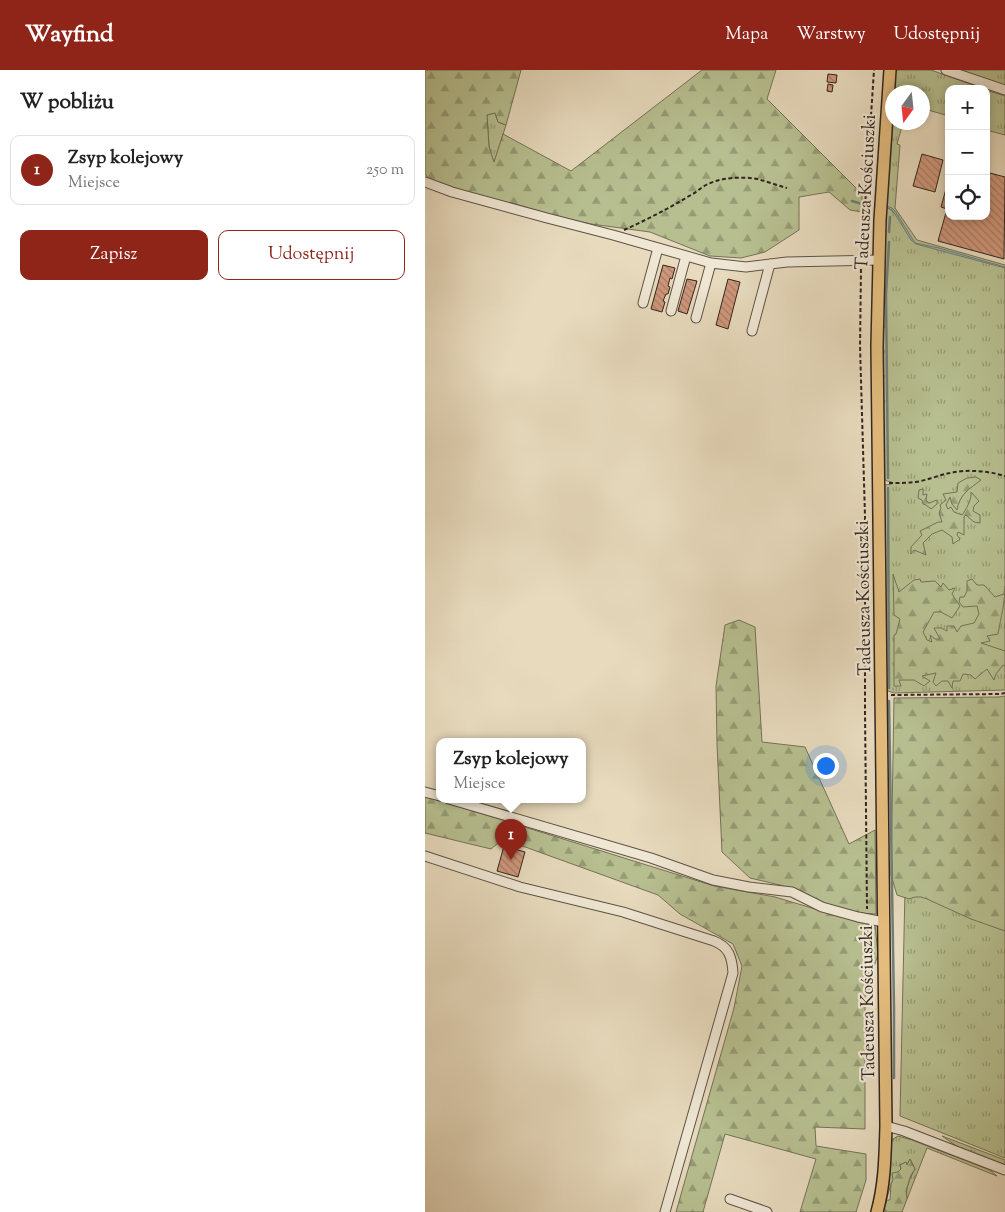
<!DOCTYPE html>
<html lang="pl">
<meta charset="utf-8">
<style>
:root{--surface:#fff;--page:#f6f6f6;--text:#222;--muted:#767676;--line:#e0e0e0;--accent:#8f2418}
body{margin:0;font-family:"Sorts Mill Goudy",serif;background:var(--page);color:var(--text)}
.controls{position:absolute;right:15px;top:15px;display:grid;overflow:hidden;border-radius:10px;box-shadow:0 2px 8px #0003}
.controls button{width:45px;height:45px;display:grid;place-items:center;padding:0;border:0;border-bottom:1px solid var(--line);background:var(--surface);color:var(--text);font:25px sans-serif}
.compass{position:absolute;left:460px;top:15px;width:45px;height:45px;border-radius:50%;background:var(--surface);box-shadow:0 2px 8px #0003;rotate:195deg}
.you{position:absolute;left:400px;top:695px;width:18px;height:18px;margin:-12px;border:4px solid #fff;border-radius:50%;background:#1a73e8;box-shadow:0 0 0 8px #1a73e833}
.badge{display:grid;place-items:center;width:32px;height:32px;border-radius:50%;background:var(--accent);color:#fff;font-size:16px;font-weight:700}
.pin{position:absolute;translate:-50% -41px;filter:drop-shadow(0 1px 2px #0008)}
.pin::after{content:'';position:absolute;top:26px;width:18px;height:15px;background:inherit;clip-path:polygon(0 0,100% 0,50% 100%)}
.popup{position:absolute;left:11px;top:668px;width:150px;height:65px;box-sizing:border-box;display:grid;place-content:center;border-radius:10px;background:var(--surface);filter:drop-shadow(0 1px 4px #0005);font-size:16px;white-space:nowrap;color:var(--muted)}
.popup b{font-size:19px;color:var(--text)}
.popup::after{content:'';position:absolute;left:50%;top:100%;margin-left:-10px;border:10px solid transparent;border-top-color:var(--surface)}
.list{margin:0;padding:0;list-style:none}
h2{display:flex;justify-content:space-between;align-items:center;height:65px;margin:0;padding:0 20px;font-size:21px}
h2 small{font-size:16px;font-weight:400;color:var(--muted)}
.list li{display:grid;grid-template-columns:32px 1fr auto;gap:15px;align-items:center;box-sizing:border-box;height:70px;margin:0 10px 10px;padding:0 10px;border:1px solid var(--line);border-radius:10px}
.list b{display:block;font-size:19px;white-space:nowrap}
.list p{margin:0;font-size:16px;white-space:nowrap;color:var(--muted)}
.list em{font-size:16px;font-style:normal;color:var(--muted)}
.actions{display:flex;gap:10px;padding:15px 20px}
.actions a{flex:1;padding:11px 0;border:1px solid var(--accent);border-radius:10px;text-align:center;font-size:18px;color:var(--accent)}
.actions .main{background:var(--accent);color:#fff}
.icon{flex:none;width:28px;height:28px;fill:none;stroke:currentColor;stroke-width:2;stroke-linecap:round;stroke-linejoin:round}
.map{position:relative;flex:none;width:580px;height:1142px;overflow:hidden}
header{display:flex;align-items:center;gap:30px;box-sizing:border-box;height:70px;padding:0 25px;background:var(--accent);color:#fff}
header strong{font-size:24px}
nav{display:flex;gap:28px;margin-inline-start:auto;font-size:18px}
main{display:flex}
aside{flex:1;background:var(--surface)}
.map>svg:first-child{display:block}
.grass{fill:url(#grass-tufts);stroke:#747258}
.forest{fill:url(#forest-firs);stroke:#747258}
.water{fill:url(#water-ripples);stroke:#6f7e79}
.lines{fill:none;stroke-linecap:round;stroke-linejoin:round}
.stream{stroke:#6f7e79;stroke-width:2.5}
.building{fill:url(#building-back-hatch);stroke:#32251f}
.minor-casing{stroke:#5f5246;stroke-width:11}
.major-casing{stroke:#32251f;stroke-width:14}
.path{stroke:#32251f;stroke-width:2;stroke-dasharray:4 2.5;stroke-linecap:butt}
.minor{stroke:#efe7d4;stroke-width:9}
.major{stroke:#e4bd7e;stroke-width:11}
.labels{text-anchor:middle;stroke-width:4.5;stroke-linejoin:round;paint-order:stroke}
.street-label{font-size:18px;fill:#32251f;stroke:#efe7d4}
</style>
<header>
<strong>Wayfind</strong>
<nav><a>Mapa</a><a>Warstwy</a><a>Udostępnij</a></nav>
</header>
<main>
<aside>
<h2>W pobliżu<small></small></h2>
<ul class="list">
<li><span class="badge">1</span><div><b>Zsyp kolejowy</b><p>Miejsce</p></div><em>250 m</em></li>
</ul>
<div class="actions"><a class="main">Zapisz</a><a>Udostępnij</a></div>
</aside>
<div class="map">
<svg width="580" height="1142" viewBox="0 0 580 1142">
<defs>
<pattern id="grass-tufts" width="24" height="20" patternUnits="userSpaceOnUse" patternTransform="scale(1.25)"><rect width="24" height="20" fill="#b7bf90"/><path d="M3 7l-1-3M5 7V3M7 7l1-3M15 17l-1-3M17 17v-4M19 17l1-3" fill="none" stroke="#959b75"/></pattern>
<pattern id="forest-firs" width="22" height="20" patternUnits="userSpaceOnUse" patternTransform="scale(1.25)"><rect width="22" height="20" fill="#b7bf90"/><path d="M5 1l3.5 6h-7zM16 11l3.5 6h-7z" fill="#959b75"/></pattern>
<pattern id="water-ripples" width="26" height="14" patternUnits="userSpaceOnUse" patternTransform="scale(1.25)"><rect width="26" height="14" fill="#97bab5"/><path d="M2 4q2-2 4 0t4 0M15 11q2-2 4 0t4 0" fill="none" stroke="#7c9793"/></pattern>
<pattern id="building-back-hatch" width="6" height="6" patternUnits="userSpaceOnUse" patternTransform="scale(1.25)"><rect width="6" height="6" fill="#cf977b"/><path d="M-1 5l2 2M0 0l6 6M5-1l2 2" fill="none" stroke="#a97b64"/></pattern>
</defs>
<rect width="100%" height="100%" fill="#e7dabd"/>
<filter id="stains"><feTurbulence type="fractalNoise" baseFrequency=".004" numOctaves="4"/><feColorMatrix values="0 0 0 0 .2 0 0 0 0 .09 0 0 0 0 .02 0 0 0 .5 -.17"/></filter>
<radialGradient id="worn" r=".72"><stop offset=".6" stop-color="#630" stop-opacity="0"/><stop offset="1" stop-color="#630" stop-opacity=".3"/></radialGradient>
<path class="grass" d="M473 0H506L559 19H524V46L503 40 505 34 498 32V22H469L470 2Z
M533 0H580V17Z
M561 20 580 26V65L561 60Z
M70 43 73 52 81 55 69 93 64 77 62 45Z
M468 53H478L472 74 475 75 470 138 492 170 580 195V620L469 623 463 621 461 619 459 435V417L460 415 467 414V412L462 411 459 409 457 261 461 137 465 139 469 143 463 136H461Z
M480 820 580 855V1088L475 1046Z
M473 1066 487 1070 565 1100 572 1106 502 1078 482 1129C480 1118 485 1108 490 1099L485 1089 482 1095 481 1092 475 1095 476 1099 466 1114 459 1138 462 1142H457L466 1073 468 1069Z
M517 1066 580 1090V1096L533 1077Z"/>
<path class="forest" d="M0 0H96L81 55 73 52 70 43 62 45 64 77 69 92 78 64 146 101 277 0H351L342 29 437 124V142L425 140 404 122 374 127V160L340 182 316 188 285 186 225 162 166 154 13 120 0 104Z
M551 407 556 410C543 420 535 424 532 440L527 434 525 427 521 435 523 439 526 437 529 442 537 445C541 440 547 429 546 422L554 431 549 436 548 441 555 445V453L549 452 541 445 539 447V465L533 462 532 465 535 469 528 474 527 467 517 460 507 464 498 473 501 485 489 480 486 484V477L497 465 495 461 513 452H517L514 443 516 438 515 435 521 430 518 424 532 422 533 413 542 408Z
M498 419V425L502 424 501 430 504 433 512 430V434L506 439 501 435 498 434 497 430 493 428 494 420Z
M468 504 474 522 489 510 495 509 496 512 510 511 516 517 518 513 524 520 530 518 527 524 535 536 527 548 516 542H509L498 562 502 570 507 572 505 565 510 569H515L509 558H516L522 561V556H529L532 562 536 556 549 553 554 544 552 536 538 537 534 532 535 527H539L542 521V511L547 509 552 515H559L570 527 579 524 580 516C580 532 576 547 573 564L562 566 565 571 556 573 580 581V596L578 595 571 604 569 610 562 599 550 609 546 605 538 604 535 611H528L527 618 523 611H517L511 616 508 612 511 603 497 606 505 611 499 616 489 610H474L476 616H469V565L471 564 475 549 469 545Z
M314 550 330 557 337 672 380 677 424 774 450 760 451 844 435 843 400 834 374 821 355 815 325 808 297 782 292 674 291 616 300 555Z
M580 626V861L546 849 502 829 496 827H490L484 829 472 825 466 805 469 628 574 627Z
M0 726 289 816 350 827 437 853 450 855 453 884 440 926V1059L390 1057 391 1076 441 1084V1110L431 1142H375L391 1089 300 1064 278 1142H251L309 938 317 896 308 874 255 844 233 825 78 769 66 779 0 763Z
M485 1089 490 1099 486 1105 481 1121 482 1129 477 1142H462L459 1138 462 1130H465L466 1114 468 1110 467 1103 473 1102 476 1099 475 1095 481 1092 482 1095Z"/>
<path class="water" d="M461 136 467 138 470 141 490 173 514 178 580 197V198L491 174 486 170 470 144 467 140 461 137Z"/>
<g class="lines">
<path class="stream" d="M427 131 437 134
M464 162 465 147
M463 408 461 225 464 172
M463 418 464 618
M464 631 469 938V1008"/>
</g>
<path class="building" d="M403 4 412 5 411 13 402 12Z
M403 14 408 15 407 22 402 21Z
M497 84 518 90 510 122 488 116Z
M561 102 580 107 579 189 513 171 522 139 516 137 524 108V146H561Z
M238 195 250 198 247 209 245 208 243 216 245 217 243 224H241L238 231 240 232 237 242 226 239Z
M262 209 272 211 262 244 253 241Z
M303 209 315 212 303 259 291 255Z
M79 776 100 782 93 807 72 801Z"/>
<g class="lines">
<g class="minor-casing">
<path id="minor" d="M521 0 580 20
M0 112 27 122 122 148 188 165 286 193 321 197 362 192 454 190
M218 233 233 178
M246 241 261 186
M271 248 286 193
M327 261 345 194
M0 722 15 726
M24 729 226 788 288 810 324 817 367 822 397 837 433 847 459 852
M0 786 95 817 198 842 289 871C304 877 307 887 308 903L240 1142
M461 1056 479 1061 580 1100
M305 1129 342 1142"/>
</g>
<g class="major-casing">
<path id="major" d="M452 1142C460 1113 460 1086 461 1056L452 276 455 150 465 0"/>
</g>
<path class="path" d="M199 160C221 150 243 139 264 126 271 123 276 117 283 114 296 108 311 107 325 108 337 109 350 115 362 118
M437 182 449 0
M436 199 435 276 440 446V641L442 839
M464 413C473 413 482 413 491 412 503 410 514 405 525 403 543 399 563 401 580 406
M466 625 575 624 580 623
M442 857 444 931 451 939"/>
<use href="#minor" class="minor"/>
<use href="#major" class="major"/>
</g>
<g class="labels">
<g class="street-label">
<text transform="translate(440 122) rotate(-87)" y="6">Tadeusza Kościuszki</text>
<text transform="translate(438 528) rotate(-91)" y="6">Tadeusza Kościuszki</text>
<text transform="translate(442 933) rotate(-91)" y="6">Tadeusza Kościuszki</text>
</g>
</g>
<rect width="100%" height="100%" filter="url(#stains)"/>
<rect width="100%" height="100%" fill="url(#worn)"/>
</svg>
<div class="controls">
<button>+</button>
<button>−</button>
<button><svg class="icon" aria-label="locate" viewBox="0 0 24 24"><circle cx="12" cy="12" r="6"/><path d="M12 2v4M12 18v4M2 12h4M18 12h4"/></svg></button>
</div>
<svg class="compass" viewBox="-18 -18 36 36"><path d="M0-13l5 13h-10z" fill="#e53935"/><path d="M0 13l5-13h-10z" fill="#767676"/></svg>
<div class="you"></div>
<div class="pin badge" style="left:86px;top:790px">1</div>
<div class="popup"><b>Zsyp kolejowy</b>Miejsce</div>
</div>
</main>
